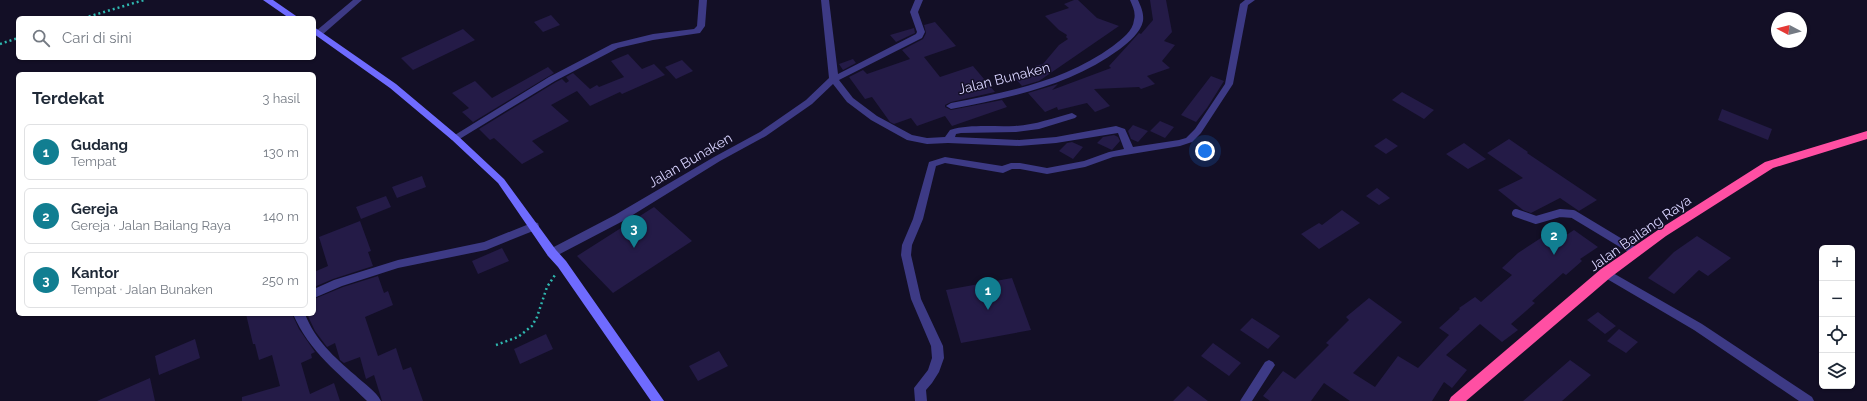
<!DOCTYPE html>
<html lang="id">
<meta charset="utf-8">
<style>
:root{--surface:#fff;--page:#f6f6f7;--text:#1f2937;--muted:#747a83;--line:#e0e1e3;--accent:#117e91}
body{margin:0;font-family:Raleway,sans-serif;background:var(--page);color:var(--text)}
.controls{position:absolute;right:12px;bottom:12px;display:grid;overflow:hidden;border-radius:6px;box-shadow:0 1px 3px #0004}
.controls button{width:36px;height:36px;display:grid;place-items:center;padding:0;border:0;border-bottom:1px solid var(--line);background:var(--surface);color:var(--text);font:20px sans-serif}
.compass{position:absolute;left:1771px;top:12px;width:36px;height:36px;border-radius:50%;background:var(--surface);box-shadow:0 1px 3px #0004;rotate:277deg}
.you{position:absolute;left:1205px;top:151px;width:14px;height:14px;margin:-10px;border:3px solid #fff;border-radius:50%;background:#1a73e8;box-shadow:0 0 0 6px #1a73e833}
.badge{display:grid;place-items:center;width:26px;height:26px;border-radius:50%;background:var(--accent);color:#fff;font-size:13px;font-weight:700}
.pin{position:absolute;translate:-50% -33px;filter:drop-shadow(0 1px 2px #0008)}
.pin::after{content:'';position:absolute;top:21px;width:14px;height:12px;background:inherit;clip-path:polygon(0 0,100% 0,50% 100%)}
.list{margin:0;padding:0;list-style:none}
h2{display:flex;justify-content:space-between;align-items:center;height:52px;margin:0;padding:0 16px;font-size:17px}
h2 small{font-size:13px;font-weight:400;color:var(--muted)}
.list li{display:grid;grid-template-columns:26px 1fr auto;gap:12px;align-items:center;box-sizing:border-box;height:56px;margin:0 8px 8px;padding:0 8px;border:1px solid var(--line);border-radius:6px}
.list b{display:block;font-size:15px;white-space:nowrap}
.list p{margin:0;font-size:13px;white-space:nowrap;color:var(--muted)}
.list em{font-size:13px;font-style:normal;color:var(--muted)}
.icon{flex:none;width:22px;height:22px;fill:none;stroke:currentColor;stroke-width:2;stroke-linecap:round;stroke-linejoin:round}
.map{position:relative;flex:none;width:1867px;height:401px;overflow:hidden}
.search{position:absolute;background:var(--surface);box-shadow:0 1px 3px #0004;left:16px;top:16px;width:300px;height:44px;display:flex;align-items:center;gap:10px;box-sizing:border-box;padding:0 14px;border-radius:6px;color:var(--muted);font-size:15px}
.panel{position:absolute;background:var(--surface);box-shadow:0 1px 3px #0004;left:16px;top:72px;width:300px;height:244px;border-radius:6px}
.map>svg:first-child{display:block}
.building{fill:#241b47}
.lines{fill:none;stroke-linecap:round;stroke-linejoin:round}
.path{stroke:#2fb8b0;stroke-width:2.5;stroke-dasharray:2 3;stroke-linecap:butt}
.lane{stroke:#3d3a85;stroke-width:8}
.street{fill:#3d3a85;fill-rule:evenodd}
.secondary{fill:#6f6bff;fill-rule:evenodd}
.highway{fill:#ff4fa3;fill-rule:evenodd}
.labels{text-anchor:middle;stroke-width:3;stroke-linejoin:round;paint-order:stroke}
.street-label{font-size:14px;fill:#d9d4ff;stroke:#130f26}
</style>
<div class="map">
<svg width="1867" height="401" viewBox="0 0 1867 401">
<rect width="100%" height="100%" fill="#130f26"/>
<path class="building" d="M1074 0H1078L1097 18 1119 26 1039 81 1022 86 1013 76 1037 68 1035 66 1043 64 1059 45 1068 39 1066 37 1067 35 1059 30 1045 16 1069 8 1064 4Z
M1150 0H1166L1172 32 1164 41 1175 45 1162 61 1170 68 1147 76 1155 84 1141 89 1139 87 1094 89 1110 106 1095 112 1087 103 1058 110 1057 107 1045 112 1028 93 1058 84 1052 90 1111 68 1109 66 1130 43 1139 33 1141 34 1153 20Z
M551 15 560 25 543 32 534 22Z
M935 22 956 46 924 57 940 77 973 66 995 92 951 102 945 105V107L951 110 1002 100 1007 107 952 126 945 116 917 126 911 118 894 124 890 122 872 97 865 99 849 77 863 70 867 74 910 59 902 50 923 39 926 33 924 25Z
M914 28 915 33 896 42 890 35Z
M463 29 475 40 413 70 401 58Z
M628 54 642 69 654 64 665 75 622 94 620 92 590 106 577 91 551 105 569 121 532 141 544 152 522 164 494 138 490 140 479 129 556 82 562 79 566 83 569 81 566 77 573 73 590 89 597 85 599 87 624 77 611 61Z
M853 59 856 63 843 70 839 64Z
M682 60 693 71 676 79 665 67Z
M548 67 554 73 473 122 462 112 469 108 452 93 475 81 492 98Z
M1211 76 1224 81 1207 108 1196 122 1181 115Z
M1402 92 1434 110 1424 119 1392 100Z
M1722 109 1772 129 1768 140 1718 120Z
M1160 121 1174 127 1165 138 1150 131Z
M1133 125 1148 131 1138 142 1131 139 1128 131Z
M1114 135 1118 137 1120 141 1112 150 1097 143 1103 137Z
M1386 138 1398 146 1386 154 1374 146Z
M1509 139 1528 152 1527 153 1597 200 1579 211 1560 198 1531 213 1523 210 1498 190 1523 178 1487 153Z
M1072 142 1083 147 1073 159 1059 151 1067 143Z
M1464 143 1486 159 1468 169 1446 154Z
M422 176 426 187 397 198 392 187Z
M1377 188 1390 198 1379 205 1366 196Z
M386 196 391 207 361 219 356 207Z
M654 207 692 241 613 293 577 256Z
M1342 210 1360 223 1319 249 1301 234 1319 223 1322 225Z
M360 221 371 251 368 252 373 266 333 279 314 287V272L328 266 319 237Z
M1574 230 1598 247 1580 259 1582 261 1566 275 1563 273 1532 301 1535 303 1511 324 1518 330 1502 342 1480 324 1446 355 1467 370 1452 388 1444 382 1432 401H1350L1324 383 1311 401H1270L1263 396 1283 371 1295 379 1329 345 1326 343 1349 320 1346 317 1369 298 1402 322 1353 373 1375 387 1398 356 1418 368 1449 335 1439 328 1460 309 1459 308 1475 297 1481 302 1512 275 1502 268 1518 253 1544 236 1554 243Z
M1697 236 1731 258 1708 276 1699 270 1674 294 1648 278 1674 252Z
M502 248 509 261 478 274 472 261Z
M378 276 384 293 388 291 393 305 365 317 378 356 396 348 403 370 411 367 423 401H382L374 375 366 379 360 357 344 363 340 360 335 343 327 347 315 331 307 314H314V299L343 287Z
M1012 278 1031 330 961 343 946 290Z
M1598 312 1616 326 1605 334 1587 320Z
M246 314H292L299 329 315 352 311 354 312 358 301 363 310 394 334 383 340 401H242V397L280 386 272 355 259 360 255 344H253Z
M1252 318 1280 336 1268 349 1240 330Z
M1619 329 1638 342 1626 353 1607 341Z
M546 334 553 349 520 364 514 349Z
M195 339 200 358 159 375 155 356Z
M1213 343 1241 363 1229 376 1201 356Z
M719 351 728 366 698 381 689 366Z
M1570 360 1591 375 1562 401H1523Z
M150 378 155 401H97Z
M1188 386 1208 401H1173Z"/>
<g class="lines">
<path class="path" d="M84 18 144 0
M0 44 18 38
M496 345 518 337 532 326 537 317 547 287 555 275"/>
<path class="lane" d="M1516 213 1536 220 1560 213 1573 214 1636 252"/>
<path class="street" d="M353 0H362L322 35H316V31Z
M699 0H707L705 26 700 33 653 40 618 48 555 81 458 140H452L450 138 549 77 612 44 653 34 694 29 697 26Z
M821 0H829L838 74 916 34 917 32 910 12 915 0H923L918 12 925 32 922 38 839 80 853 98 877 116 912 135 927 138 945 137 950 130C970 124 993 127 1015 126 1035 125 1053 118 1072 113L1077 116 1075 118 1039 129 1016 132 961 133 956 134 955 137 1019 140 1056 137 1116 126 1125 129 1133 147 1179 140 1186 138 1195 129 1225 84 1240 4 1245 0H1255L1248 5 1233 84 1201 133 1192 142 1180 146 1113 157 1085 167 1047 174 1020 169H1012L1003 173 945 163 936 166 923 219 912 245 911 255 921 299 943 346 944 358 939 372 932 383 926 390 927 401H915L914 388 928 370 932 358 931 346 911 299 901 255 902 245 913 219 929 162 945 157 1002 166 1011 163H1020L1047 168 1084 161 1109 152 1124 149 1118 133 1056 143 1019 146 948 143 927 144 907 140 871 120 847 102 833 84 812 104 766 136 720 161 623 221 556 256H548L547 253 548 250 615 215 714 157 760 132 806 100 829 78Z
M1130 0H1138C1141 7 1144 13 1143 21 1141 32 1129 42 1120 49 1070 86 1011 97 951 109L946 106 951 103C1008 92 1065 81 1113 46 1122 39 1133 31 1134 20 1136 13 1133 7 1130 0Z
M534 222 538 223 539 226 538 229 486 250 398 268 342 286 314 298V289L334 280 398 260 484 242Z
M1606 269 1702 324 1812 397 1814 401H1799L1694 330 1602 276 1601 273 1602 270Z
M293 314H305C315 340 334 357 355 375 363 383 376 391 381 401H367C338 372 310 353 293 314Z
M1269 360 1273 362 1275 365 1252 401H1240L1265 362Z"/>
<path class="secondary" d="M263 0H273L299 18H289Z
M314 27 396 84 458 136 504 179 556 250 566 261 664 401H651L558 267 548 256 498 183 452 140 390 88 314 34Z"/>
<path class="highway" d="M1867 131V139L1773 168 1666 236 1611 277 1466 401H1449L1451 397 1601 269 1658 230 1765 162Z"/>
</g>
<g class="labels">
<g class="street-label">
<text transform="translate(1004 78) rotate(-14)" y="5">Jalan Bunaken</text>
<text transform="translate(690 160) rotate(-30)" y="5">Jalan Bunaken</text>
<text transform="translate(1640 233) rotate(-35)" y="5">Jalan Bailang Raya</text>
</g>
</g>
</svg>
<div class="controls">
<button>+</button>
<button>−</button>
<button><svg class="icon" aria-label="locate" viewBox="0 0 24 24"><circle cx="12" cy="12" r="6"/><path d="M12 2v4M12 18v4M2 12h4M18 12h4"/></svg></button>
<button><svg class="icon" aria-label="layers" viewBox="0 0 24 24"><path d="M12 4l9 5-9 5-9-5zM3 14l9 5 9-5"/></svg></button>
</div>
<svg class="compass" viewBox="-18 -18 36 36"><path d="M0-13l5 13h-10z" fill="#e53935"/><path d="M0 13l5-13h-10z" fill="#747a83"/></svg>
<div class="you"></div>
<div class="pin badge" style="left:988px;top:310px">1</div>
<div class="pin badge" style="left:1554px;top:255px">2</div>
<div class="pin badge" style="left:634px;top:248px">3</div>
<div class="search"><svg class="icon" aria-label="search" viewBox="0 0 24 24"><circle cx="10" cy="10" r="6"/><path d="M15 15l6 6"/></svg>Cari di sini</div>
<section class="panel">
<h2>Terdekat<small>3 hasil</small></h2>
<ul class="list">
<li><span class="badge">1</span><div><b>Gudang</b><p>Tempat</p></div><em>130 m</em></li>
<li><span class="badge">2</span><div><b>Gereja</b><p>Gereja · Jalan Bailang Raya</p></div><em>140 m</em></li>
<li><span class="badge">3</span><div><b>Kantor</b><p>Tempat · Jalan Bunaken</p></div><em>250 m</em></li>
</ul>
</section>
</div>
